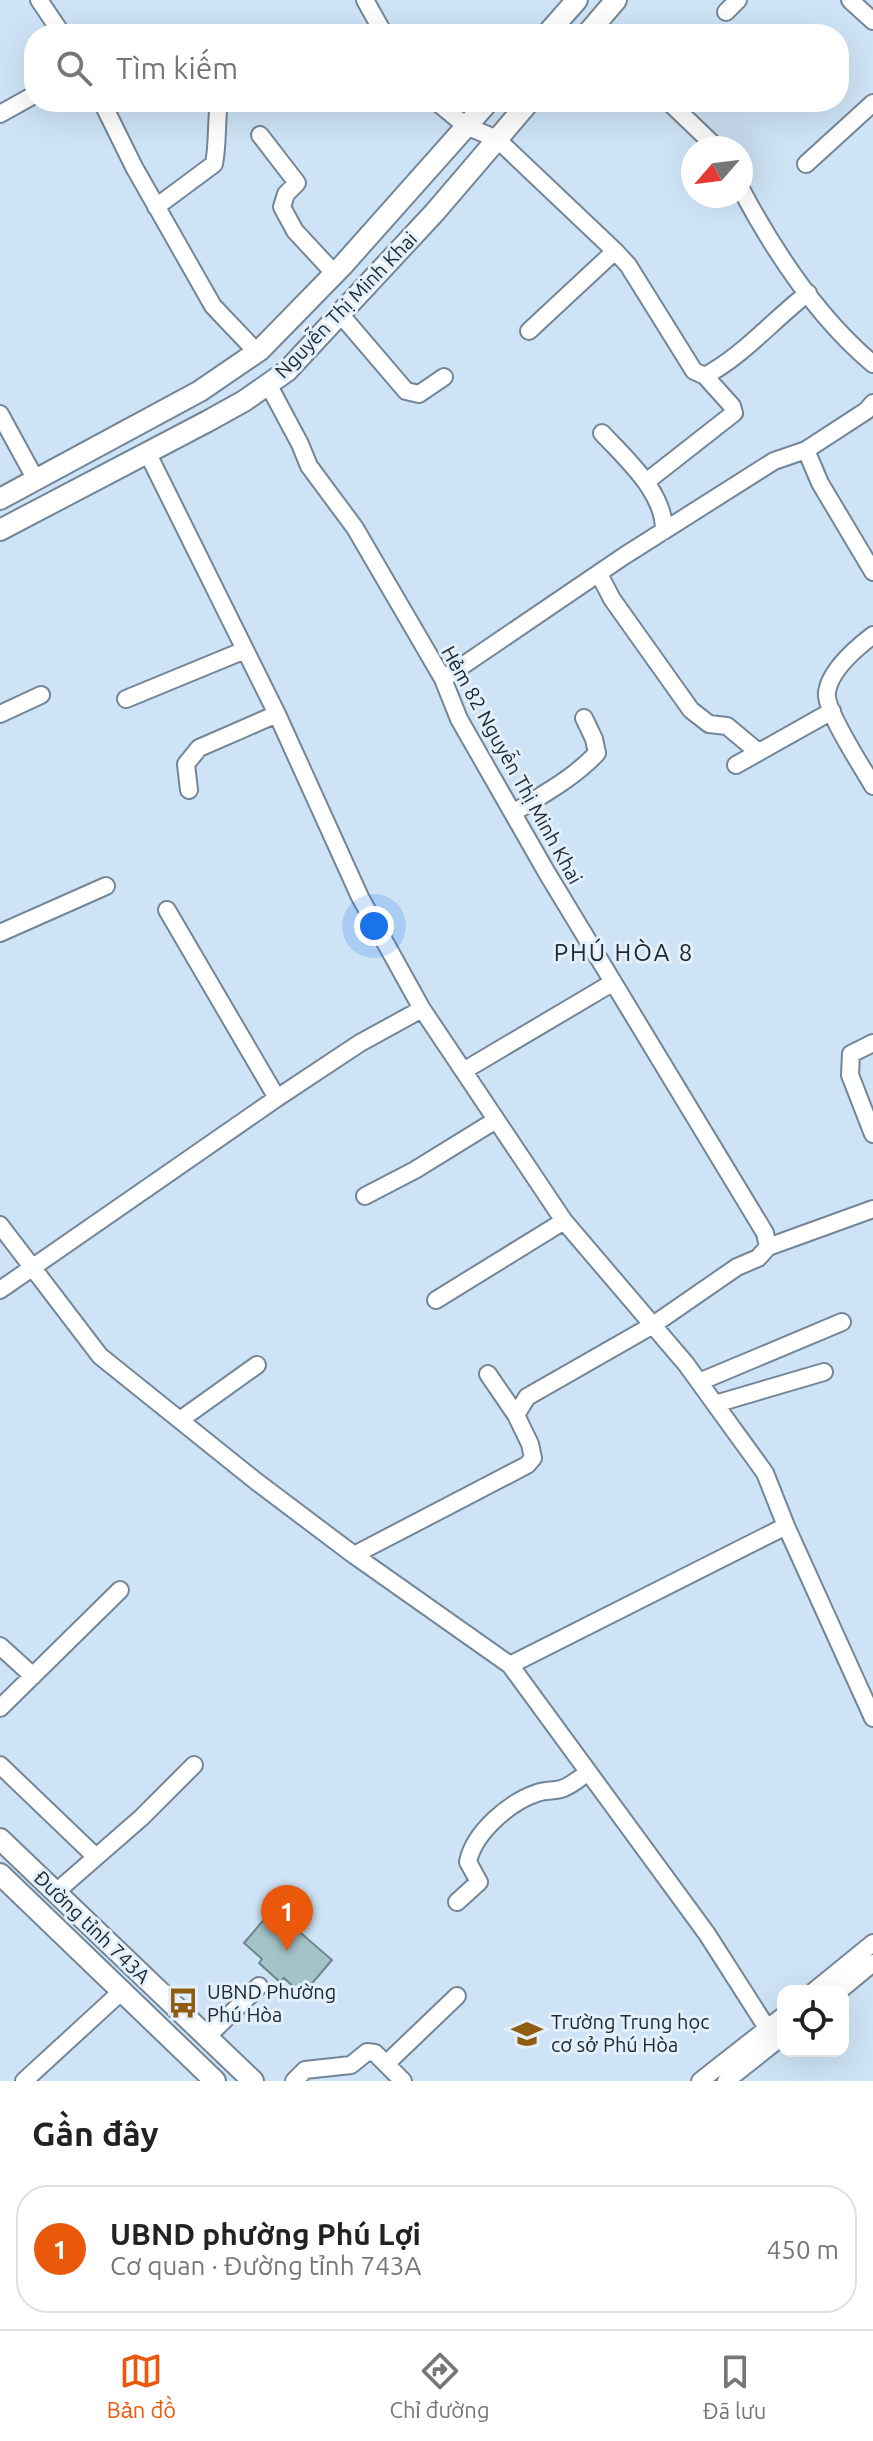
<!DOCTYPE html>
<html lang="vi">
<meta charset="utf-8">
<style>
:root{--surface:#fff;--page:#f2f2f2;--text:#222;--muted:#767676;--line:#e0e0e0;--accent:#ea580c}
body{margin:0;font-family:Ubuntu,sans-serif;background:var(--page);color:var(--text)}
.controls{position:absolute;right:24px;bottom:24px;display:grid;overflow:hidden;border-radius:16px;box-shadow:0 8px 32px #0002}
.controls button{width:72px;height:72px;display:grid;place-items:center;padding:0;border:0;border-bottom:2px solid var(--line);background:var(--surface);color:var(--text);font:40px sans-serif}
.compass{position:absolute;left:681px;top:136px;width:72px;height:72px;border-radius:50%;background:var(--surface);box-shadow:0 8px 32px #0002;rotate:242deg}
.you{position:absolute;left:374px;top:926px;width:28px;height:28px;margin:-20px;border:6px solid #fff;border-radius:50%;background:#1a73e8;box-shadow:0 0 0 12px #1a73e833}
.badge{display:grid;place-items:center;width:52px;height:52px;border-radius:50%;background:var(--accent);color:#fff;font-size:26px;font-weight:700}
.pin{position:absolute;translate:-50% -66px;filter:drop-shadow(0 2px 4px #0008)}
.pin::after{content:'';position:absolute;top:42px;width:28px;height:24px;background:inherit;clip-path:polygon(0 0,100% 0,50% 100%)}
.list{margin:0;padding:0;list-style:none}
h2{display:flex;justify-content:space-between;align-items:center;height:104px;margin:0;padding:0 32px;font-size:34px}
h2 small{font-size:26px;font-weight:400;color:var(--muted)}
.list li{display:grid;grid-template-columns:52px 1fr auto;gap:24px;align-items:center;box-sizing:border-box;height:128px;margin:0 16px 16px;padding:0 16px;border:2px solid var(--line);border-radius:32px}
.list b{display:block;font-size:30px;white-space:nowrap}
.list p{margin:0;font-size:26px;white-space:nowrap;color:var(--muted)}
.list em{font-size:26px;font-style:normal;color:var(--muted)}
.icon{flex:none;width:44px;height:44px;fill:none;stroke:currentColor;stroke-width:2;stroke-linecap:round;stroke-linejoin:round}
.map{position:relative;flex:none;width:873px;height:2081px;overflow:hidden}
.search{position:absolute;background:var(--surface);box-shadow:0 8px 32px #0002;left:24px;right:24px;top:24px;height:88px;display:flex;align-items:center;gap:20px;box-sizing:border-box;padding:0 28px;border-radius:32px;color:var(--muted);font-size:30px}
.sheet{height:248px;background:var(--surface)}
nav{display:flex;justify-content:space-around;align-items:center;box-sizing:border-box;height:112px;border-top:2px solid var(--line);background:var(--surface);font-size:22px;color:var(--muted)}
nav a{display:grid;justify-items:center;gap:4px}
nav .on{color:var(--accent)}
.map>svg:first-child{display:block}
.building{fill:#a4c3c8;stroke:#6b888d;stroke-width:2}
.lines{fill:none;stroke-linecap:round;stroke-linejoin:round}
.minor-casing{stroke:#738697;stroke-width:20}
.major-casing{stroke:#738697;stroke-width:24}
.minor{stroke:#fff;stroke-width:16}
.major{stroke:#fff;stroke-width:20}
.labels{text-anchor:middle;stroke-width:6;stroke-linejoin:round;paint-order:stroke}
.street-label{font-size:20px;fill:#20292f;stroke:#e3f0fb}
.poi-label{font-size:20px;fill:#20292f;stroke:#e3f0fb;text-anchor:start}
.quarter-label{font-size:24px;letter-spacing:2px;fill:#20292f;stroke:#e3f0fb}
</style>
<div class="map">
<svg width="873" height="2081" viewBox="0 0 873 2081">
<rect width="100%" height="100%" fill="#cee4f6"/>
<path class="building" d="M273 1909 332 1960 302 1995 284 1978 280 1982 259 1963 262 1959 244 1943Z"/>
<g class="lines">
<g class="minor-casing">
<path id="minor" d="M39 0 62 34
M365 0 384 34
M850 0 873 21
M726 12 738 0
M102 102 134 167 213 306 252 347 260 350
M437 102 466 126 497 139 615 251 628 265 694 371 705 376C744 355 773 320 808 293
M669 102 717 148
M0 114 34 95
M260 135 297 183 286 194 282 207 295 231 335 274
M806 164 873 103
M741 189C775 253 817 317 873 364
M156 207 214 164C218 143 216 123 219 102
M341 315 406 391 419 394 444 377
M529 331 615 251
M268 384 300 444 309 466 355 528 443 679 459 719 547 873 765 1233 768 1247
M873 403 866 411 806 450 820 483 873 572
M0 414 36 480
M602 433C627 460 665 493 664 531
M147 452 277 714 360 897 422 1009 564 1221 686 1364 765 1473 786 1526 873 1718
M646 482 734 413 732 406 705 376
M599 574 612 599 691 710 709 724 727 726 757 751
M873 635C856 648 830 670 827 692 824 710 863 768 873 786
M443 679 624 556 774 461 806 450
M126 699 245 650
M0 714 41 695
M736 765 832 711
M189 790 186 764 199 748 277 714
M513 813C542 795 574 778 597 753L594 739 584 718
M167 910 277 1098
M0 933 106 886
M873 1043 851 1054 850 1075 873 1134
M465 1070 612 983
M365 1196 415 1170 496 1120
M0 1225 100 1356 257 1482 354 1555 510 1665 707 1934 776 2042
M0 1290 277 1098 360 1043 422 1009
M436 1300 564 1221
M488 1374 516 1415
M699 1382 842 1322
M715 1404 824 1372
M180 1420 257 1365
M354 1555 527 1465 533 1458 530 1444 516 1415 527 1397 653 1325 737 1267 758 1258 768 1247 873 1209
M0 1646 33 1676
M510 1665 786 1526
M0 1708 120 1590
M0 1765 96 1857
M56 1892 141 1818 194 1765
M457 1902 479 1882 468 1862C474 1832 510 1802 537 1793 545 1790 553 1791 561 1789 571 1786 580 1778 588 1772
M814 1991 873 1943
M839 1991 873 1963
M207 2037 259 1986
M386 2064 457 1996
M24 2081 122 1991
M294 2081 305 2070 351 2065 367 2052 375 2053 403 2081
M700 2081 783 2016
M726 2081 783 2036"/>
</g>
<g class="major-casing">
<path id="major" d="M547 34 577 0
M587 34 616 0
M0 499 200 391 260 350 343 265 488 102
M0 530 208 421 244 401 287 371 435 212 529 102
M0 1839 253 2081
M0 1874 215 2081"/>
</g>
<use href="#minor" class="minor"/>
<use href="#major" class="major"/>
</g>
<defs>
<g id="bus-bare" transform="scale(2.4)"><path d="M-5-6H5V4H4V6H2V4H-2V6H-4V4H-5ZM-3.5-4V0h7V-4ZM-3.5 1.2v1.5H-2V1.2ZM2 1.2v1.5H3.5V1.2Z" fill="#905c0f" stroke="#e3f0fb" stroke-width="2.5" paint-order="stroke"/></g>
<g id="school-bare" transform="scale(2.4)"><path d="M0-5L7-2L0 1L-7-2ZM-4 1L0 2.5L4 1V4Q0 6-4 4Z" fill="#905c0f" stroke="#e3f0fb" stroke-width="2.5" paint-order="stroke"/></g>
</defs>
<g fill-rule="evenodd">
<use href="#bus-bare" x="183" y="2003"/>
<use href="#school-bare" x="527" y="2034"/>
</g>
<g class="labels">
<g class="street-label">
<text transform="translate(346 305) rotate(-46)" y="7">Nguyễn Thị Minh Khai</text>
<text transform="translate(512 765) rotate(61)" y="7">Hẻm 82 Nguyễn Thị Minh Khai</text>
<text transform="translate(92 1927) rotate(44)" y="7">Đường tỉnh 743A</text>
</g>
<g class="poi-label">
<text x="207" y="1999">UBND Phường<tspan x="207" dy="23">Phú Hòa</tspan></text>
<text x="551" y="2029">Trường Trung học<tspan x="551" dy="23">cơ sở Phú Hòa</tspan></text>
</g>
<g class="quarter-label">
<text x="624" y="961">PHÚ HÒA 8</text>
</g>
</g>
</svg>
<div class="controls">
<button><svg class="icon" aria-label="locate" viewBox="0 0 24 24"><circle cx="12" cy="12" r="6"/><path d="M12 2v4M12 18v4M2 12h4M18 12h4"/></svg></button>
</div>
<svg class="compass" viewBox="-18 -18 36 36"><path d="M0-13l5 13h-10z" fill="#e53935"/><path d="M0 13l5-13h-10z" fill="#767676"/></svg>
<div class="you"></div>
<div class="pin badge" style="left:287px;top:1951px">1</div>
<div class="search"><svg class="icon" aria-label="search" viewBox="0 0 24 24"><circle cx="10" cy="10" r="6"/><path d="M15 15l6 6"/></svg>Tìm kiếm</div>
</div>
<section class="sheet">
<h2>Gần đây<small></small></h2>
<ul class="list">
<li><span class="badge">1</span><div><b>UBND phường Phú Lợi</b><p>Cơ quan · Đường tỉnh 743A</p></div><em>450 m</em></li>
</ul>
</section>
<nav>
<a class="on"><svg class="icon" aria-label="map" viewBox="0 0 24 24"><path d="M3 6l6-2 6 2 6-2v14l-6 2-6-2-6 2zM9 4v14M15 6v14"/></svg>Bản đồ</a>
<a><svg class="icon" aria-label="directions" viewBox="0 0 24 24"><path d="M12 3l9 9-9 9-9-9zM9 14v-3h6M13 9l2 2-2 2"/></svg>Chỉ đường</a>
<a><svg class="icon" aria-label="saved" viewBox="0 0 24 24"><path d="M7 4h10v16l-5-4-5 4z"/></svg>Đã lưu</a>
</nav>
